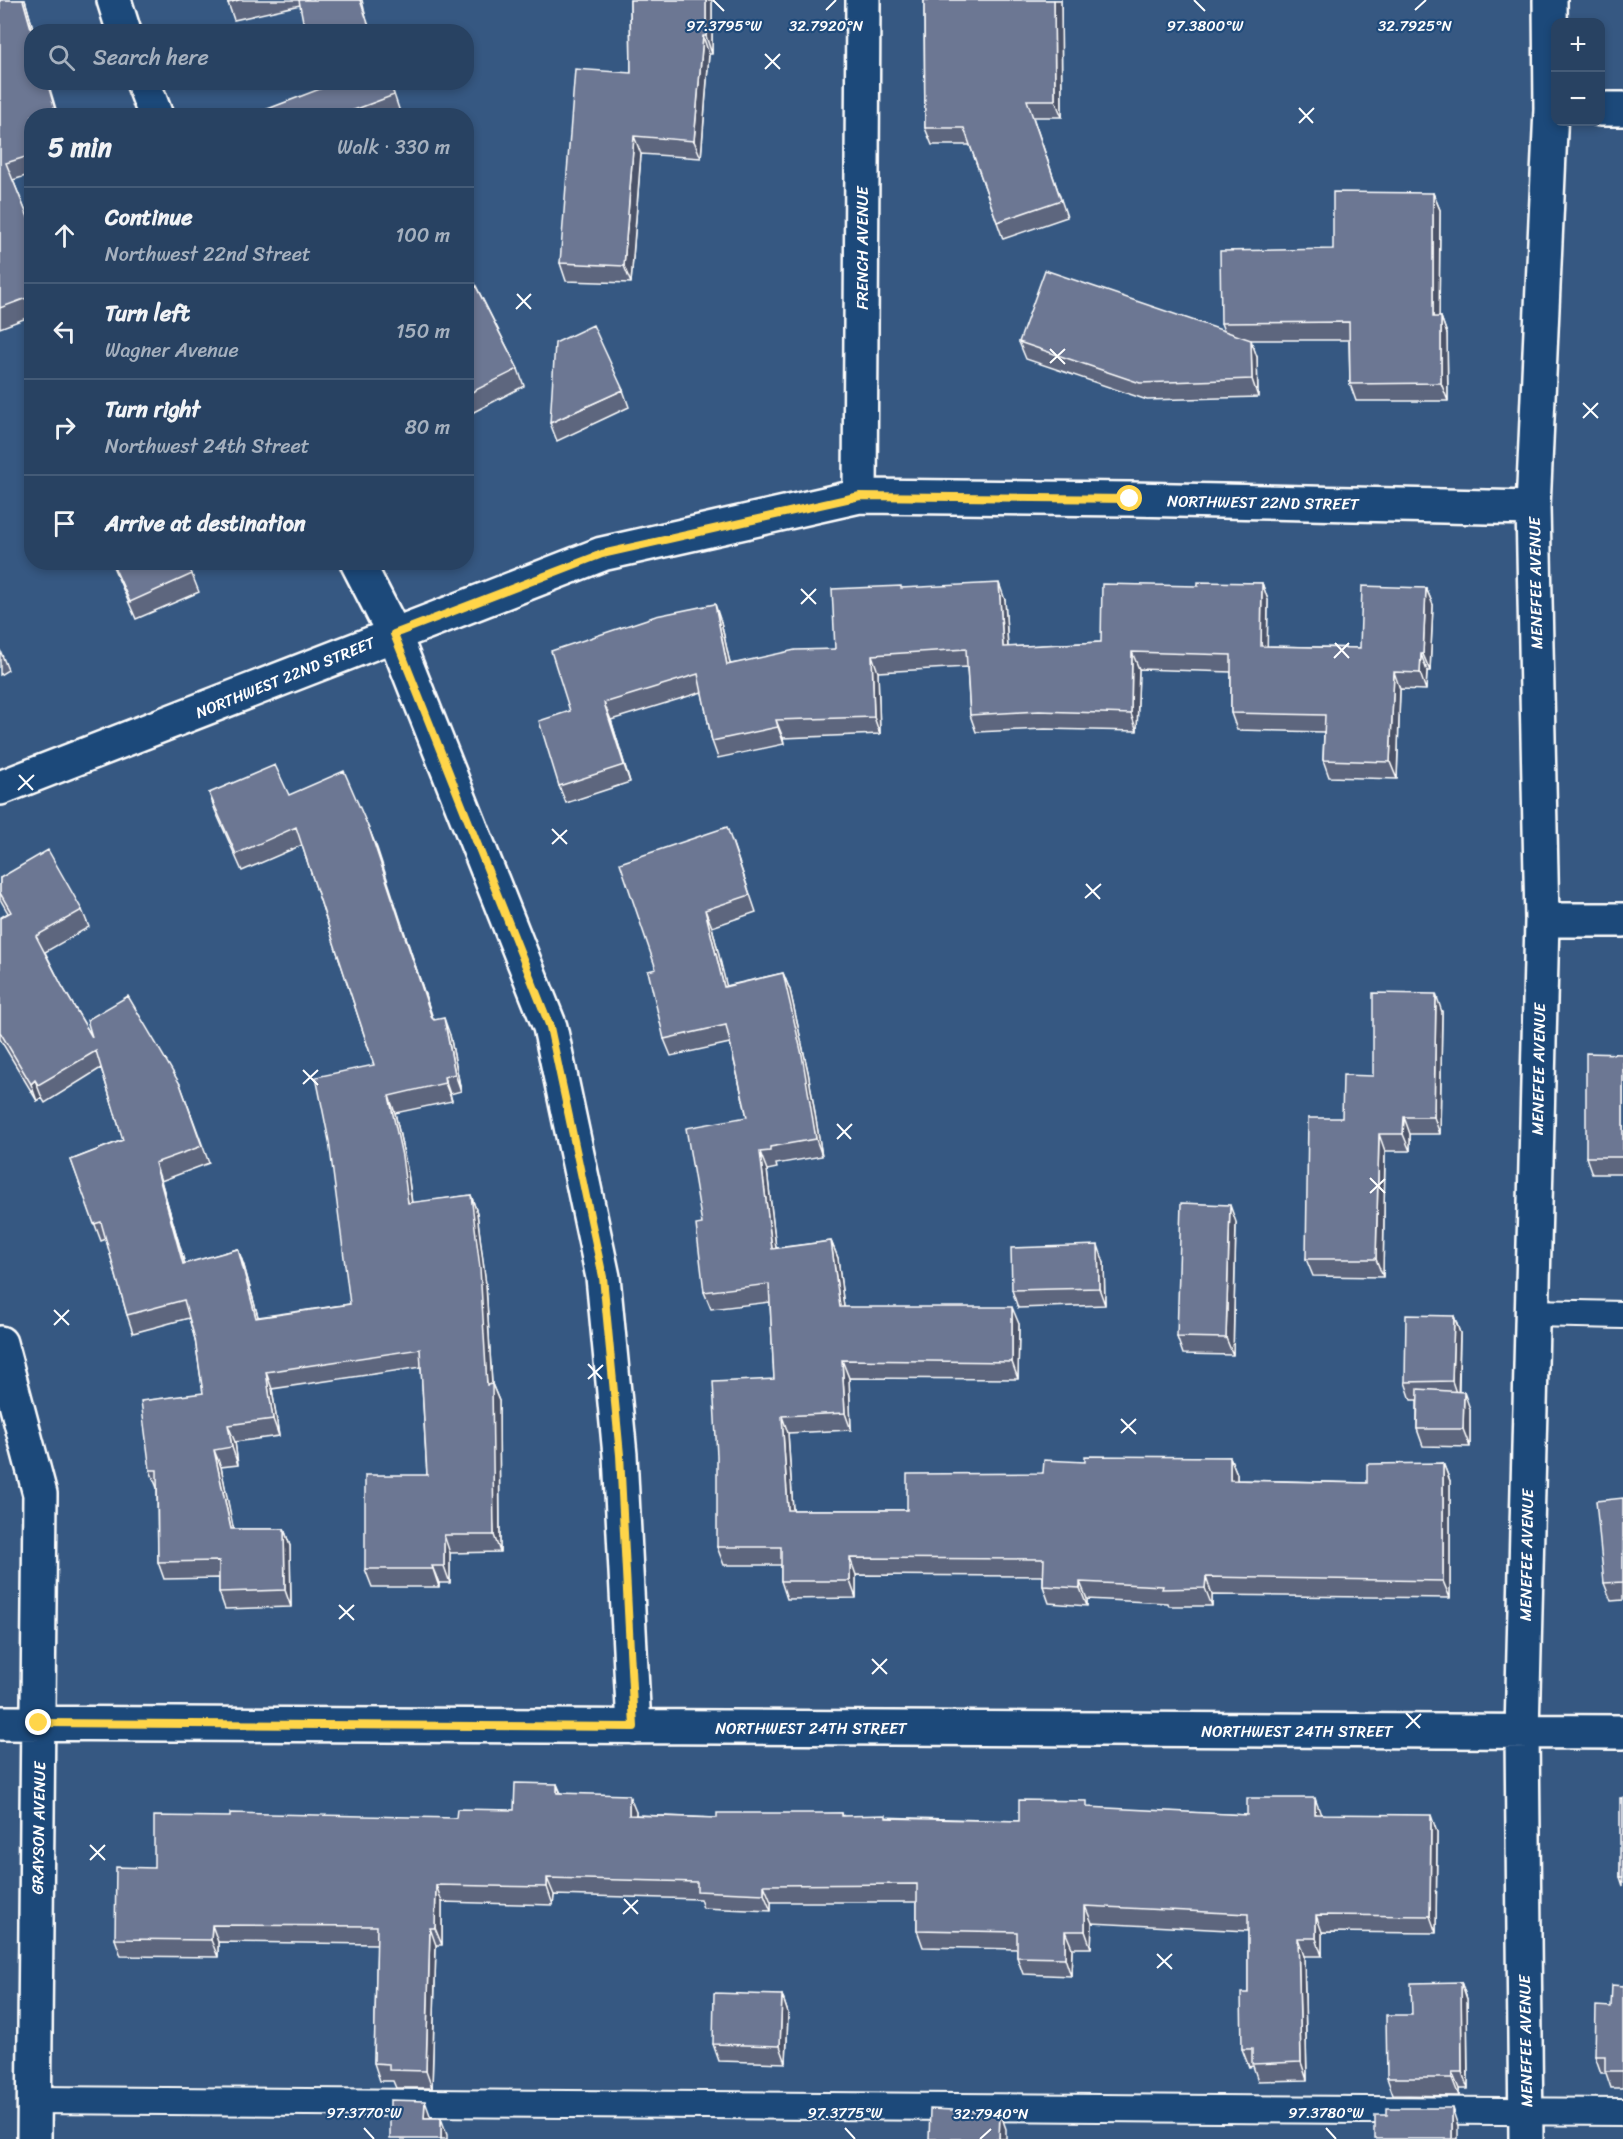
<!DOCTYPE html>
<meta charset="utf-8">
<style>
:root{--surface:#284262;--page:#304968;--text:#f1f3f6;--muted:#a5b0be;--line:#445b77}
body{margin:0;font-family:Sriracha,sans-serif;background:var(--page);color:var(--text)}
.controls{position:absolute;right:18px;top:18px;display:grid;overflow:hidden;border-radius:12px;box-shadow:0 3px 9px #0003}
.controls button{width:54px;height:54px;display:grid;place-items:center;padding:0;border:0;border-bottom:2px solid var(--line);background:var(--surface);color:var(--text);font:30px sans-serif}
.stop{position:absolute;width:18px;height:18px;margin:-14px;border:4px solid #ffd54a;border-radius:50%;background:#fff}
.stop.end{background:#ffd54a;border-color:#fff;box-shadow:0 2px 6px #0008}
.list{margin:0;padding:0;list-style:none}
h2{display:flex;justify-content:space-between;align-items:center;height:78px;margin:0;padding:0 24px;font-size:26px}
h2 small{font-size:20px;font-weight:400;color:var(--muted)}
.list li{display:grid;grid-template-columns:39px 1fr auto;gap:18px;align-items:center;box-sizing:border-box;height:96px;padding:0 24px;border-top:2px solid var(--line)}
.list b{display:block;font-size:22px;white-space:nowrap}
.list p{margin:0;font-size:20px;white-space:nowrap;color:var(--muted)}
.list em{font-size:20px;font-style:normal;color:var(--muted)}
.icon{flex:none;width:33px;height:33px;fill:none;stroke:currentColor;stroke-width:2;stroke-linecap:round;stroke-linejoin:round}
.map{position:relative;flex:none;width:1623px;height:2139px;overflow:hidden}
.search{position:absolute;background:var(--surface);box-shadow:0 3px 9px #0003;left:24px;top:24px;width:450px;height:66px;display:flex;align-items:center;gap:15px;box-sizing:border-box;padding:0 21px;border-radius:24px;color:var(--muted);font-size:22px}
.panel{position:absolute;background:var(--surface);box-shadow:0 3px 9px #0003;left:24px;top:108px;width:450px;height:462px;border-radius:24px}
.map>svg:first-child{display:block}
.lines{fill:none;stroke-linecap:round;stroke-linejoin:round}
.service-casing{stroke:#fff;stroke-width:30}
.minor-casing{stroke:#fff;stroke-width:38}
.service{stroke:#1f4a7a;stroke-width:26}
.minor{stroke:#1f4a7a;stroke-width:33}
.wall{fill:#5d667e;stroke:#fff;stroke-width:1.5}
.shaded-wall{fill:#4c5367;stroke:#fff;stroke-width:1.5}
.building{fill:#6c7793;stroke:#fff;stroke-width:1.5}
.route{stroke:#ffd54a;stroke-width:8}
.ticks{fill:none;stroke:#fff;stroke-width:2}
.labels{text-anchor:middle;stroke-width:4.5;stroke-linejoin:round;paint-order:stroke}
.street-label{font-size:16px;fill:#fff;stroke:#1f4a7a}
.ticks-label{font-size:15px;text-anchor:middle;fill:#fff;stroke:#1f4a7a;stroke-width:4.5;stroke-linejoin:round;paint-order:stroke}
</style>
<div class="map">
<svg width="1623" height="2139" viewBox="0 0 1623 2139">
<rect width="100%" height="100%" fill="#365882"/>
<filter id="ink" filterUnits="userSpaceOnUse"><feTurbulence type="fractalNoise" baseFrequency=".0167" numOctaves="2"/><feDisplacementMap in="SourceGraphic" scale="12" xChannelSelector="R" yChannelSelector="G"/><feConvolveMatrix kernelMatrix="1 2 1 2 8 2 1 2 1" color-interpolation-filters="sRGB"/></filter>
<g filter="url(#ink)">
<g class="lines">
<g class="service-casing">
<path id="service" d="M1532 1313 1623 1315
M34 2100 1623 2112"/>
</g>
<g class="minor-casing">
<path id="minor" d="M114 0 124 32
M143 82 156 116
M1600 109H1623
M860 496 863 0
M357 562 394 634 550 1027 603 1277 620 1455 634 1727
M0 788 602 554 860 496 1130 499 1533 508
M1542 920H1623
M0 1343 40 1494 34 2139
M0 1723 1623 1732
M1526 2139 1522 1732 1542 920 1533 508 1551 109 1550 0"/>
</g>
<use href="#service" class="service"/>
<use href="#minor" class="minor"/>
</g>
<path class="wall" d="M0 0H25L34 32 32 116V174L13 180 32 227V316L0 328Z
M227 0H362L300 5 234 20Z
M630 0H712V54H709L701 158 641 154 631 283 566 281 560 263 631 73Z
M924 0H1061L1062 117H1033L1067 217 1003 239 970 145H932L925 128Z
M390 82 400 112 392 116H267L325 87Z
M1433 193 1440 210 1439 317H1441L1447 334 1448 401H1356L1350 384 1349 340H1250L1257 357 1258 397 1147 400 1026 359 1019 342 1224 331 1221 323 1333 249Z
M466 264 470 274 518 369 524 386 466 416Z
M623 390 629 407 557 441 550 423Z
M111 562H187L199 592 136 619Z
M1262 583 1268 600 1267 646 1360 648 1426 588 1433 605 1430 671H1427L1426 690 1400 689 1397 779 1329 777 1323 760 1324 732 1237 730 1231 713V672L1139 669 1137 731 1045 729 976 732 970 715 967 667 878 672 880 734 783 738 784 744 718 758 712 741 702 692 611 720 630 782 566 803 559 786 570 711 721 622 730 664 835 649 902 588 1005 600 1008 647 1101 642 1198 586Z
M0 650 8 670 0 675Z
M209 793 289 795 370 831 433 1018 450 1035 461 1091 450 1094 452 1101 395 1113 408 1173 412 1203 471 1195 477 1213 486 1285 492 1384 499 1401 500 1552 450 1553V1583H439V1587H372L365 1569 427 1475 421 1367 272 1389 279 1436 235 1442 238 1465 221 1467 233 1529H284L290 1546 291 1607 225 1609 219 1592V1578L164 1579 158 1562 157 1488 150 1470 203 1393 195 1339 189 1318 133 1333 127 1315 106 1239 101 1241 71 1160 123 1140 101 1068 45 1103 42 1098 37 1101 0 1039V918L8 913 0 899V878L82 910 89 927 45 952 62 986 92 1037 180 1084 209 1163 161 1181 185 1264 238 1249 244 1266 258 1317 350 1304 374 1065 302 845 242 871 215 810Z
M733 844 756 912 712 927 726 986 783 973 790 990 808 1072 822 1156 776 1164 777 1168 767 1170 776 1248 831 1241 838 1258 844 1307 1019 1324 1018 1379 849 1378 851 1430 788 1433 793 1510H907L1043 1473 1085 1462 1230 1457 1237 1474V1480L1367 1483 1443 1463 1450 1481V1598L1212 1595V1606H1169L1168 1603 1087 1599V1606L1049 1603 1043 1586V1576L856 1575V1598L787 1599 781 1581V1565H724L717 1547 774 1379 770 1302 711 1309 704 1292 702 1224 747 1117 730 1043 671 1056 664 1039 656 969Z
M1442 1012 1440 1134H1410V1151H1385L1383 1277 1313 1276 1306 1259 1342 1118 1373 1076Z
M1623 1054V1174H1592L1586 1157Z
M1236 1222 1233 1355 1183 1354 1177 1337Z
M1104 1263 1105 1305 1018 1308 1012 1290Z
M1454 1316 1460 1333 1459 1392 1470 1409V1447L1423 1446 1417 1429V1400H1411L1405 1382Z
M1623 1498V1600L1611 1601 1604 1583Z
M557 1784 561 1793 636 1812V1815L717 1818 842 1813 843 1816 1019 1821 1090 1808 1247 1815 1321 1814 1437 1832 1436 1933 1322 1932V1956H1304L1307 2080 1258 2081 1253 2066 1249 2067 1242 2049 1248 1993V1931L1092 1923 1091 1948H1072L1071 1976 1023 1974 1017 1957V1949L923 1947 917 1930V1902H771V1911L703 1908 700 1899 554 1895 553 1905 442 1902V1945H436L432 2088H396L393 2081H380L374 2063 377 1944 218 1942V1957L121 1956 115 1939 154 1868 456 1818 514 1810Z
M1623 1798V1886L1620 1877Z
M1461 1982 1467 1999 1468 2089H1459V2096L1393 2095 1387 2078 1412 2015Z
M1623 1986V2088H1611L1606 2073H1601L1595 2056 1611 2007Z
M782 1995 788 2013 786 2063 719 2061 713 2044Z"/>
<path class="shaded-wall" d="M23 0H25L34 32H32Z
M360 0H362L367 23 361 5Z
M706 0H712V54L706 36Z
M1054 0H1061L1062 117 1055 100Z
M703 36 709 54 701 158 694 141Z
M47 82H48L58 116H57Z
M634 136 641 154 631 283 624 266Z
M1433 193 1440 210 1439 334 1433 317Z
M1441 317 1447 334 1448 401 1441 383Z
M1251 340 1257 357 1258 397 1252 379Z
M999 583 1005 600 1009 665 1003 647Z
M1262 583 1268 600 1267 663 1261 646Z
M1426 588 1433 605 1430 671 1423 654Z
M715 604 721 622 734 682 727 665Z
M1132 652 1139 669 1137 731 1131 714Z
M1421 654 1427 671 1426 690 1420 673Z
M872 655 878 672 880 734 874 717Z
M1394 672 1400 689 1397 779 1390 762Z
M604 703 611 720 630 782 624 765Z
M776 720 783 738 784 744 778 727Z
M370 831 377 848 438 1035 432 1018Z
M705 910 712 927 731 1004 724 987Z
M783 973 790 990 808 1072 822 1156 816 1139Z
M1436 994 1442 1012 1440 1134 1434 1117Z
M444 1018 450 1035 461 1091 455 1074Z
M444 1077 450 1094 452 1101 445 1083Z
M35 1080 42 1098 37 1101 31 1084Z
M389 1096 395 1113 408 1173 414 1221 408 1203Z
M1404 1117 1410 1134V1151L1403 1134Z
M1379 1134 1385 1151 1383 1277 1376 1259Z
M760 1152 767 1170 778 1266 772 1249Z
M155 1163 161 1181 190 1282 183 1264Z
M471 1195 477 1213 486 1285 492 1385V1384L499 1401 500 1552 494 1535 487 1385Z
M1230 1205 1236 1222 1233 1355 1226 1338Z
M831 1241 838 1258 846 1324 840 1307Z
M1098 1245 1104 1263 1105 1305 1099 1288Z
M238 1249 244 1266 263 1335 256 1318Z
M1012 1307 1019 1324 1018 1379 1012 1362Z
M1454 1316 1460 1333 1458 1399 1452 1381Z
M842 1360 849 1378 851 1430 845 1413Z
M266 1372 272 1389 279 1436 273 1419Z
M1464 1392 1470 1409V1447L1463 1429Z
M782 1416 788 1433 794 1527 788 1510Z
M228 1425 235 1442 238 1465 232 1447Z
M214 1450 221 1467 237 1546 231 1529Z
M1230 1457 1237 1474V1497L1230 1480Z
M1443 1463 1450 1481V1598L1443 1581Z
M284 1529 290 1546 291 1607 285 1590Z
M444 1535 450 1553V1583L444 1566Z
M850 1558 856 1575V1598L850 1581Z
M432 1566 439 1583V1587Z
M1206 1577 1212 1595V1606L1205 1588Z
M1080 1582 1087 1599V1606L1080 1588Z
M557 1784 563 1801 557 1793Z
M629 1795 636 1812 635 1832 629 1815Z
M1315 1798 1321 1815 1315 1814Z
M1431 1815 1437 1832 1436 1933 1430 1916Z
M547 1878 554 1895 553 1905 547 1887Z
M436 1885 442 1902V1945L435 1928Z
M764 1885 771 1902V1911L764 1894Z
M1085 1906 1092 1923 1091 1948 1085 1931Z
M1316 1915 1322 1932V1956L1316 1938Z
M212 1925 218 1942V1957L211 1940Z
M430 1928 436 1945 432 2088 426 2071Z
M1065 1931 1072 1948 1071 1976 1065 1958Z
M1298 1938 1304 1956 1307 2080 1301 2062Z
M1461 1982 1467 1999 1468 2089 1462 2072Z
M782 1995 788 2013 786 2063 780 2046Z
M1452 2072 1459 2089V2096L1452 2078Z
M425 2101 431 2118H424Z
M1452 2108 1458 2126V2139H1452Z
M1000 2112 1006 2129V2139H999Z
M441 2118 447 2135V2139H441Z"/>
<path class="building" d="M0 0H23L32 32V82H47L57 116H32V155L6 163 32 227V296L0 308Z
M227 0H239L228 3Z
M299 0H360L371 32H305Z
M630 0H706V36H703L694 141 634 136 624 266 560 263 575 69 631 73Z
M924 0H1054L1055 100H1027L1061 200 997 222 964 128H925Z
M323 82H390L394 95 338 116H267L265 110 325 87Z
M1333 192 1433 193V317H1441V383L1350 384 1349 322 1221 323 1220 251 1333 249Z
M466 267 518 369 466 395Z
M1045 270 1251 340 1252 379 1140 383 1019 342Z
M593 325 623 390 550 423 555 343Z
M112 562H187L192 574 130 602Z
M1198 582 1262 583 1261 646 1360 648 1362 586 1426 588 1423 654H1421L1420 673 1394 672 1390 762 1323 760 1325 715 1231 713V655L1132 652 1131 714 1039 711 970 715 966 649 872 655 874 717 776 720 778 727 712 741 698 674 604 703 624 765 559 786 539 721 570 711 551 651 656 616 715 604 727 665 795 650 835 649 832 589 901 586V588L999 583 1003 647 1101 642 1102 584 1198 586Z
M275 765 289 795 344 771 370 831 432 1018 434 1020 444 1018 455 1074 444 1077 445 1083 389 1096 402 1156 408 1203 471 1195 480 1268 487 1385 492 1384 494 1535H444V1566H432L433 1569H365V1475H427L420 1349 266 1372 273 1419 228 1425 232 1447 214 1450 231 1529H284L285 1590 219 1592V1561L158 1562 157 1470H150L141 1401 203 1393 195 1339 184 1300 127 1315 101 1222 94 1224 71 1160 123 1140 96 1051 38 1085 35 1080 31 1084 0 1032V918L11 912 0 893V878L48 850 82 910 36 936 62 986 92 1037 87 1020 128 996 180 1084 202 1146 155 1163 183 1264 238 1249 256 1318 350 1304 329 1141 316 1077 374 1065 296 827 236 854 209 793Z
M727 827 750 895 705 910 724 987 783 973 802 1055 816 1139 770 1147V1151L760 1152 772 1249 831 1241 840 1307H1012V1362L842 1360 845 1413 782 1416 788 1510H907V1474L1043 1473 1044 1460 1085 1462V1456L1230 1457V1480L1367 1483V1464L1443 1463V1581L1206 1577 1205 1588 1162 1589 1163 1586 1080 1582V1588L1043 1586 1044 1559 850 1558V1581H781V1547H717V1456L713 1382 774 1379 769 1284 704 1292 696 1225 702 1224 686 1128 747 1117 726 1025 664 1039 648 971 656 969 620 863Z
M1373 993 1436 994 1434 1117H1404L1403 1134H1379L1376 1259H1306L1308 1118H1342L1343 1075 1373 1076Z
M1586 1053 1623 1054V1157H1586Z
M1181 1203 1230 1205 1226 1338 1177 1337Z
M1098 1245 1099 1288 1012 1290 1011 1248Z
M1406 1315 1454 1316 1452 1381 1405 1382Z
M1418 1389 1464 1392 1463 1429H1417Z
M1623 1498V1582L1604 1583 1596 1501Z
M515 1783 557 1784V1793L629 1795V1815L717 1818V1813H842V1816L886 1815V1818L1019 1821V1800L1087 1801V1807L1247 1815V1798H1315V1814L1431 1815 1430 1916 1316 1915V1938H1298L1301 2062 1252 2064V2049H1242L1241 1993H1248V1914L1085 1906V1931H1065V1958L1017 1957V1932L917 1930V1884L764 1885V1894L697 1891V1882L547 1878V1887L436 1885 435 1928H430L426 2071 389 2070V2064L374 2063 377 1926 212 1925 211 1940 115 1939 116 1867 154 1868V1816L230 1817V1813L456 1818 457 1809 514 1810Z
M1620 1798H1623V1877H1620Z
M1461 1982 1462 2072H1452V2078H1387L1386 2015H1412L1411 1983Z
M1612 1985 1623 1986V2071H1605V2056H1595L1596 2006 1611 2007Z
M714 1993 782 1995 780 2046 713 2044Z
M390 2100 425 2101 424 2118H441V2139H390Z
M1387 2108H1452V2139H1375V2115H1387Z
M930 2109 1000 2112 999 2139H929Z"/>
</g>
<g class="lines" filter="url(#ink)">
<path class="route" d="M39 1723 634 1727 620 1455 603 1277 550 1027 394 634 602 554 860 496 1130 499"/>
</g>
<path class="ticks" d="M713 0 724 11M1194 0 1205 11M826 10 836 0M1415 10 1426 0M765 54 780 69M765 69 780 54M1299 108 1313 123M1299 123 1314 108M517 294 531 309M516 309 531 294M1050 349 1065 364M1050 363 1065 349M1583 403 1598 418M1583 418 1598 403M801 589 816 604M801 604 816 589M1335 643 1349 658M1334 658 1349 643M19 775 33 790M18 790 34 775M552 829 567 844M552 844 567 830M1086 884 1100 899M1085 898 1101 884M303 1070 318 1085M303 1084 318 1070M837 1124 851 1139M837 1139 852 1124M1370 1178 1385 1193M1370 1193 1385 1179M54 1310 69 1325M54 1325 69 1310M588 1364 602 1379M588 1379 603 1365M1121 1419 1136 1434M1121 1433 1136 1419M339 1605 354 1620M339 1619 354 1605M872 1659 887 1674M872 1674 887 1659M1406 1713 1420 1728M1406 1728 1421 1714M90 1845 105 1860M90 1860 105 1845M624 1899 638 1914M623 1914 638 1900M1157 1954 1172 1969M1157 1968 1172 1954M364 2128 374 2139M845 2128 855 2139M1326 2128 1336 2139M980 2139 991 2129"/>
<g class="labels">
<g class="street-label">
<text transform="translate(862 248) rotate(-90)" y="6">FRENCH AVENUE</text>
<text transform="translate(1263 502) rotate(1)" y="6">NORTHWEST 22ND STREET</text>
<text transform="translate(1535 583) rotate(-91)" y="6">MENEFEE AVENUE</text>
<text transform="translate(285 677) rotate(-22)" y="6">NORTHWEST 22ND STREET</text>
<text transform="translate(1538 1069) rotate(-89)" y="6">MENEFEE AVENUE</text>
<text transform="translate(1526 1555) rotate(-89)" y="6">MENEFEE AVENUE</text>
<text x="811" y="1734">NORTHWEST 24TH STREET</text>
<text x="1297" y="1737">NORTHWEST 24TH STREET</text>
<text transform="translate(38 1828) rotate(-89)" y="6">GRAYSON AVENUE</text>
<text transform="translate(1525 2041) rotate(-91)" y="6">MENEFEE AVENUE</text>
</g>
</g>
<g class="ticks-label">
<text x="826" y="31">32.7920°N</text>
<text x="1415" y="31">32.7925°N</text>
<text x="724" y="31">97.3795°W</text>
<text x="1205" y="31">97.3800°W</text>
<text x="364" y="2118">97.3770°W</text>
<text x="845" y="2118">97.3775°W</text>
<text x="1326" y="2118">97.3780°W</text>
<text x="991" y="2119">32.7940°N</text>
</g>
</svg>
<div class="controls">
<button>+</button>
<button>−</button>
</div>
<div class="stop" style="left:1130px;top:499px"></div>
<div class="stop end" style="left:39px;top:1723px"></div>
<div class="search"><svg class="icon" aria-label="search" viewBox="0 0 24 24"><circle cx="10" cy="10" r="6"/><path d="M15 15l6 6"/></svg>Search here</div>
<section class="panel">
<h2>5 min<small>Walk · 330 m</small></h2>
<ul class="list">
<li><svg class="icon" aria-label="ahead" viewBox="0 0 24 24"><path d="M12 20V5M6 11l6-6 6 6"/></svg><div><b>Continue</b><p>Northwest 22nd Street</p></div><em>100 m</em></li>
<li><svg class="icon" aria-label="left" viewBox="0 0 24 24"><path d="M17 20v-9H6M10 6l-5 5 5 5"/></svg><div><b>Turn left</b><p>Wagner Avenue</p></div><em>150 m</em></li>
<li><svg class="icon" aria-label="right" viewBox="0 0 24 24"><path d="M7 20v-9h11M14 6l5 5-5 5"/></svg><div><b>Turn right</b><p>Northwest 24th Street</p></div><em>80 m</em></li>
<li><svg class="icon" aria-label="arrive" viewBox="0 0 24 24"><path d="M6 21V4h12l-3 4 3 4H6"/></svg><div><b>Arrive at destination</b></div></li>
</ul>
</section>
</div>
